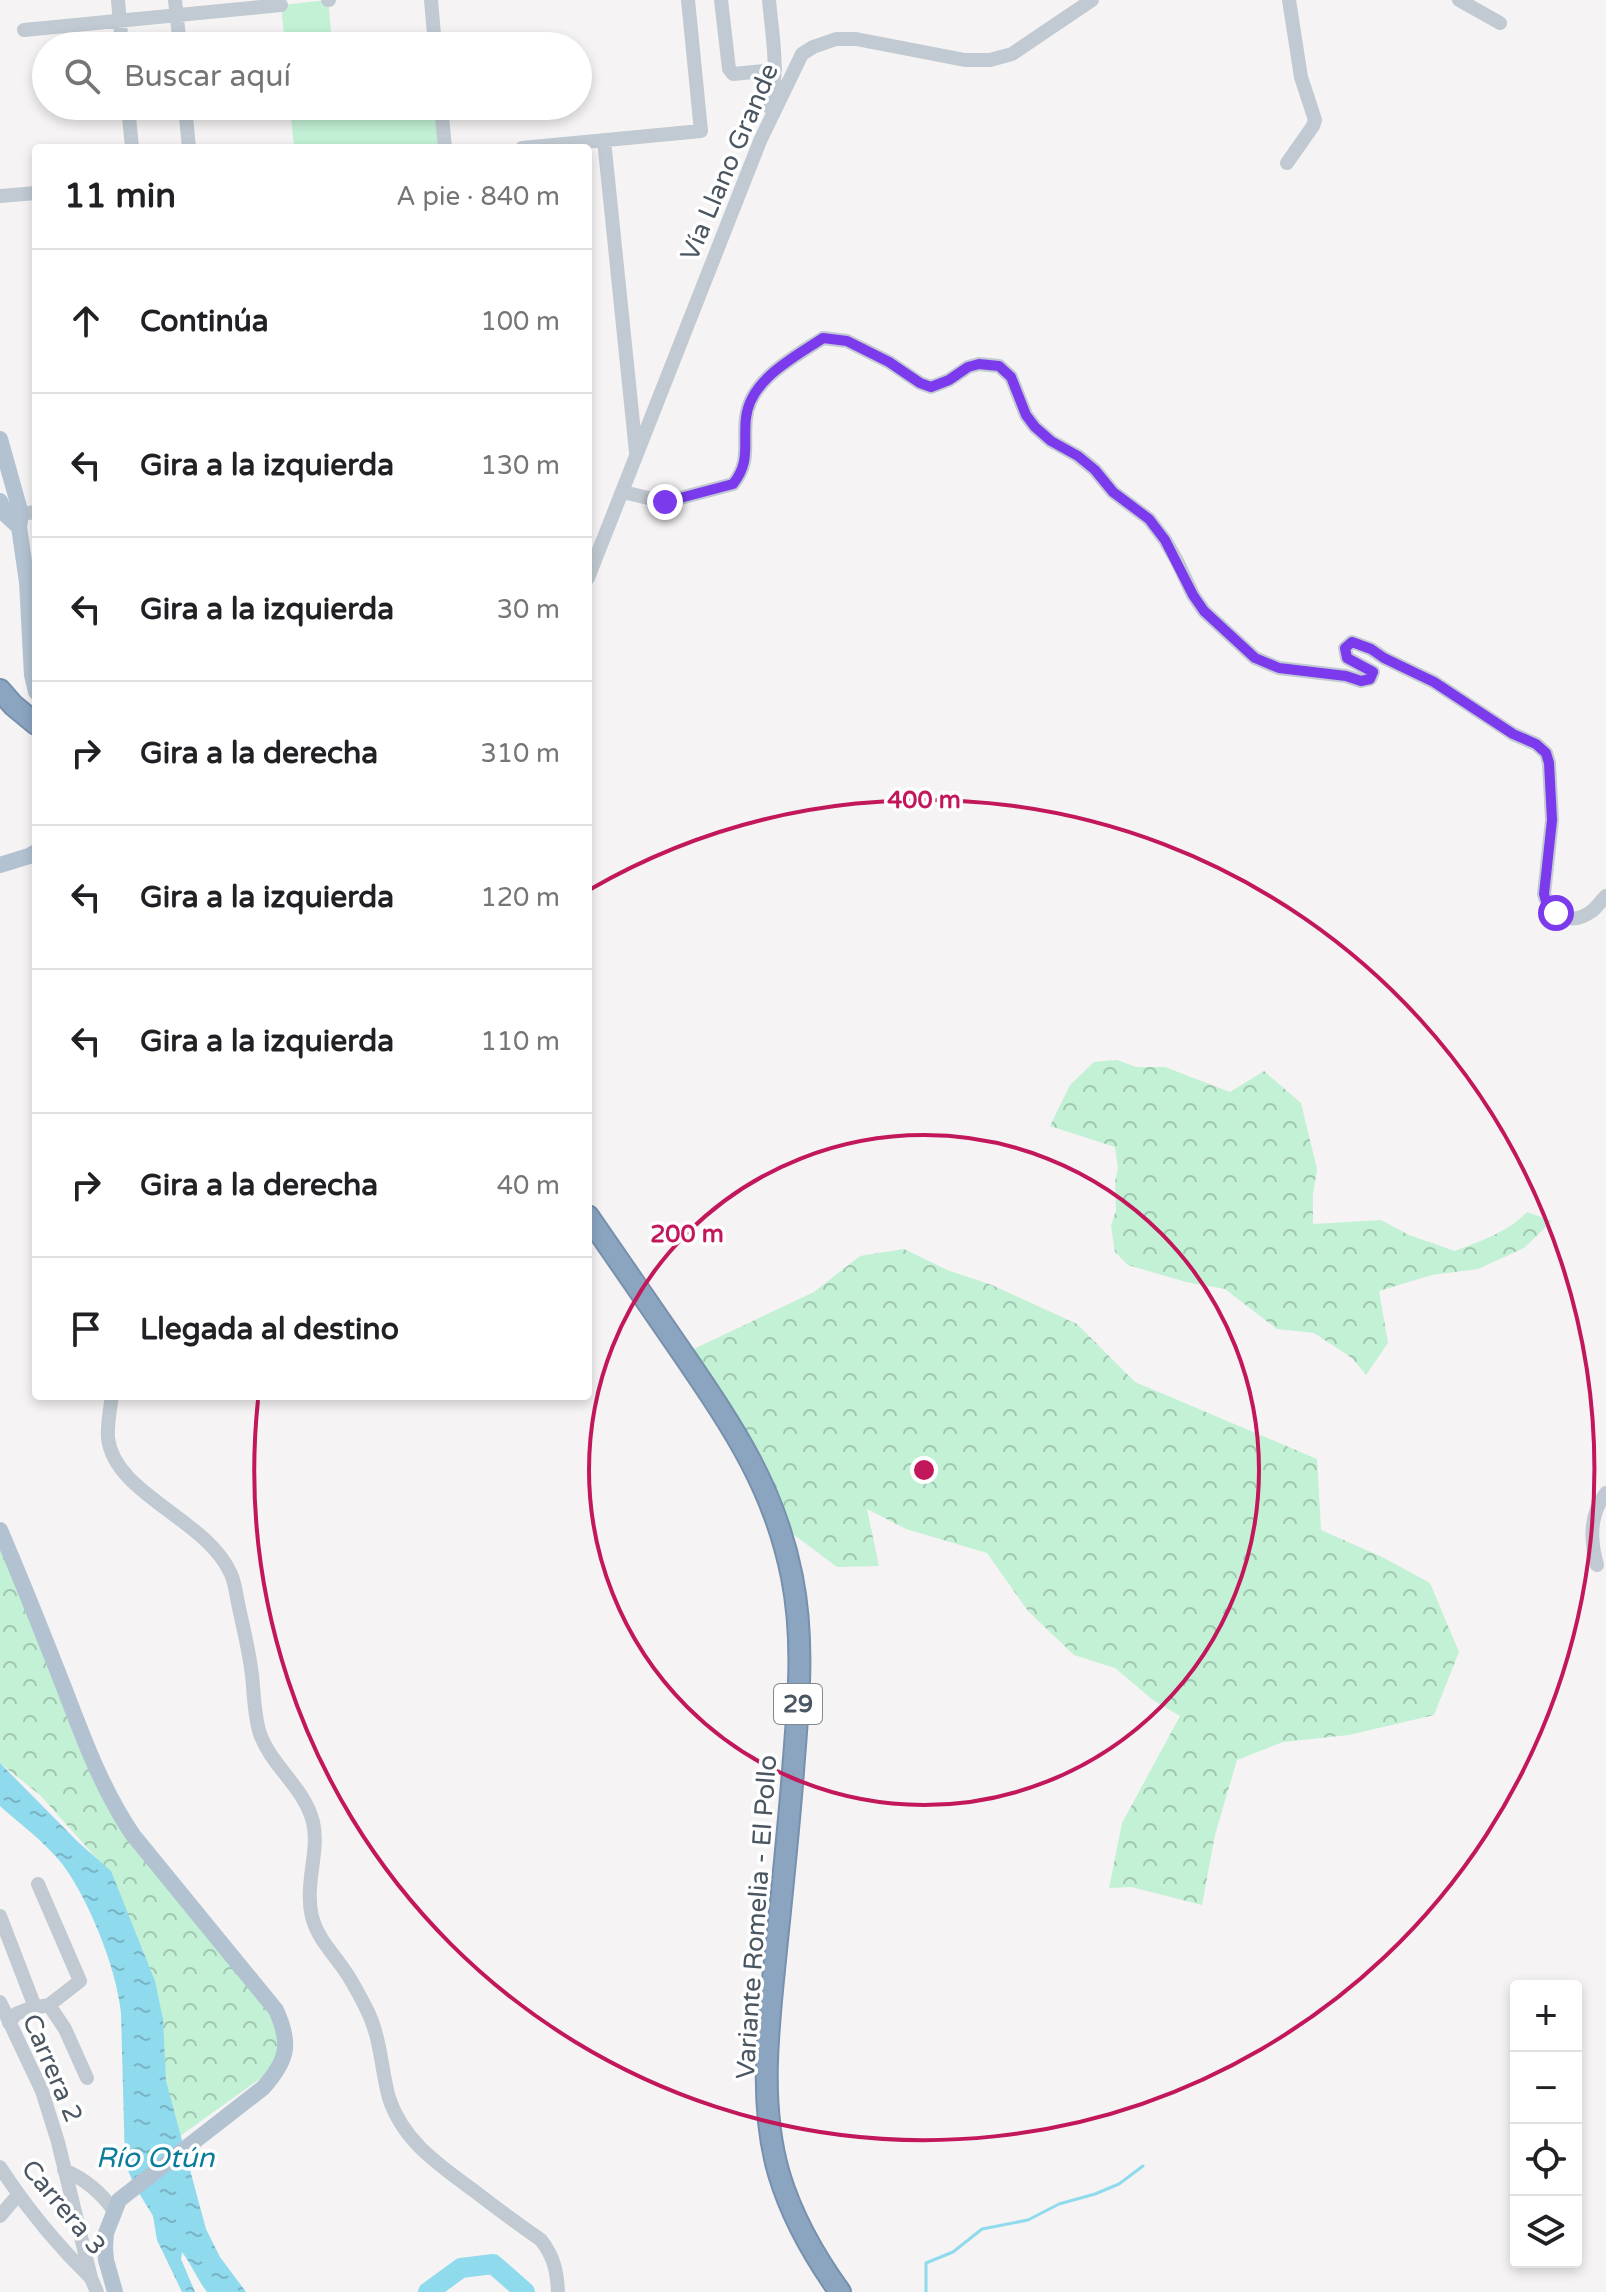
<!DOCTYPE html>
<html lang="es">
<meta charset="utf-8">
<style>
:root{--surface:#fff;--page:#f6f6f6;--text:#202124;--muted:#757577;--line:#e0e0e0}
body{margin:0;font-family:"Varela Round",sans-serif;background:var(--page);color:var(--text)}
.controls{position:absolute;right:24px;bottom:24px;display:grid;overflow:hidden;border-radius:8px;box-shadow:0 4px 12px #0003}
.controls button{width:72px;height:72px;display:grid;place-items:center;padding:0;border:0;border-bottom:2px solid var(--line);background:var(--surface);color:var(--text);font:40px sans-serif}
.stop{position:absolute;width:24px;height:24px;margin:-18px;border:6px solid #7c3aed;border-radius:50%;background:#fff}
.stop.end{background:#7c3aed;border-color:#fff;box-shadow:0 2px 8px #0008}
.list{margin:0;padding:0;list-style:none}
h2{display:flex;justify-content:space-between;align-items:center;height:104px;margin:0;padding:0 32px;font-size:34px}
h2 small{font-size:26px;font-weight:400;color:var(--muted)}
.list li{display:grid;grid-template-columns:52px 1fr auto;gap:24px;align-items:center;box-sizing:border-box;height:144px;padding:0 32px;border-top:2px solid var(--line)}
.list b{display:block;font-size:30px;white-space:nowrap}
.list em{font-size:26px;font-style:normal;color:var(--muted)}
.icon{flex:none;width:44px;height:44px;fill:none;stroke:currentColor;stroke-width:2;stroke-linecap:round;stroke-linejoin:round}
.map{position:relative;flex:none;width:1606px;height:2292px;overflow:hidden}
.search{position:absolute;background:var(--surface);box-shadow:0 4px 12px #0003;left:32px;top:32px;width:560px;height:88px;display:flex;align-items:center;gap:20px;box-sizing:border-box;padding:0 28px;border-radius:44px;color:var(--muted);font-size:30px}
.panel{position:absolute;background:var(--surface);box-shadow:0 4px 12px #0003;left:32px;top:144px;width:560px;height:1256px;border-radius:8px}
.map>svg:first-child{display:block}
.green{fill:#c3f1d5}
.forest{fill:url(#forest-crowns)}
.water{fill:url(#water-ripples)}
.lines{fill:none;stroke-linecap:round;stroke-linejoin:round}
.stream{stroke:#90daee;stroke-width:3}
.river{stroke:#90daee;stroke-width:20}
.highway-casing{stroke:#7690ad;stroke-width:24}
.minor{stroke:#c1cad2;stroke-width:14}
.major{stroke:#b3c2d1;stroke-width:16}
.highway{stroke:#8ba5c1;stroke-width:20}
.route{stroke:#7c3aed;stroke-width:10}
.ring{fill:none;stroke:#c2185b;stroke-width:4}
.labels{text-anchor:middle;stroke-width:7;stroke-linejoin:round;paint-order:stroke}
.shield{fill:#fff;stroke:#808990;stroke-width:2}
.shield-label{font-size:24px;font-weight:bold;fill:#4a5661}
.street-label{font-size:26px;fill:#4a5661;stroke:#fff}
.water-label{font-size:28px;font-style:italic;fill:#0c7c9b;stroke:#fff}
.centre{fill:#c2185b;stroke:#fff;stroke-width:4}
.ring-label{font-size:24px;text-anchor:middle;font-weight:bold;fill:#c2185b;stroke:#fff;stroke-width:7;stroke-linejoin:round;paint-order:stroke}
</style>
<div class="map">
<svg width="1606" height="2292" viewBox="0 0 1606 2292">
<defs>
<pattern id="forest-crowns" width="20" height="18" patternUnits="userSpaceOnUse" patternTransform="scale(2)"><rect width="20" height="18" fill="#c3f1d5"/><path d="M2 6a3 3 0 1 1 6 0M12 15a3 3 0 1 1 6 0" fill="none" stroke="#a0c6b0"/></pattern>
<pattern id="water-ripples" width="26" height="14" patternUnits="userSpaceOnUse" patternTransform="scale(2)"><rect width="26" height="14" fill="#90daee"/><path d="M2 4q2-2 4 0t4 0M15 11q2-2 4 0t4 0" fill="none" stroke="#78b4c4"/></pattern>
</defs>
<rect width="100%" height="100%" fill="#f5f3f3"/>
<path class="green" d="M328 0 332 40 357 39 358 46H285L281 5Z
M290 106H441L445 148H294Z"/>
<path class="forest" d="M1117 1060 1136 1067H1165L1230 1092 1264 1071 1301 1103 1317 1169 1313 1194V1224L1381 1220 1409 1235 1455 1251C1480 1241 1509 1232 1527 1212L1552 1221 1524 1248 1478 1269 1432 1275 1379 1291 1388 1343 1366 1375 1352 1358 1314 1333 1277 1329 1225 1289 1186 1282 1128 1265 1115 1252 1111 1226 1116 1210 1115 1182 1118 1168 1115 1147 1050 1126 1070 1085 1094 1062Z
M904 1249 947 1270 992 1285 1077 1324 1135 1382 1317 1459 1321 1530 1384 1558 1430 1583 1459 1652 1434 1715 1349 1735 1283 1742 1237 1760 1215 1835 1202 1905 1131 1887 1109 1888 1122 1823 1180 1716 1153 1700 1115 1668 1074 1655 1028 1611 987 1553 906 1529 867 1509 879 1566 837 1567 777 1522 683 1354 814 1292 860 1256Z
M0 1532 114 1807 250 1979 285 2043 268 2073 162 2149 143 1950 100 1862 40 1795 0 1763Z"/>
<path class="water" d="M0 1763 78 1842 111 1871 155 1981 163 2019 166 2081 206 2229 220 2257 246 2292H207C197 2279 192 2265 182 2252L181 2259 195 2292H182L157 2240 153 2216 134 2185 125 2163 121 2013C117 1969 87 1894 59 1860 42 1840 20 1824 0 1806Z"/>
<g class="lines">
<path class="stream" d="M926 2292V2263L953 2252 982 2229 1028 2220 1059 2204 1095 2194 1119 2184 1143 2166"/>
<path class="river" d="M428 2292 461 2268 493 2264 525 2292"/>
<g class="highway-casing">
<path id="highway" d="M0 690 13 705 36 724
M588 1216C619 1261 650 1306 681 1351 732 1426 774 1486 792 1577 804 1638 799 1697 794 1758 789 1829 781 1899 774 1970 767 2037 760 2109 779 2174 792 2217 814 2256 840 2292"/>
</g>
<path class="minor" d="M118 0 122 46
M175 0 180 46
M328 0H329
M431 0 435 46
M721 0 729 69 733 74 775 70
M1459 0 1500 23
M24 30 281 5
M128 106 132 148
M185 106 189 148
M441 106 445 148
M769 107C780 73 772 35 769 0
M604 140 636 452
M522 148 701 131 688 0
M1287 163 1313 126 1315 120 1301 77 1289 0
M0 196 36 193
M623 492 665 502 733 484C751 462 743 444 746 418 750 379 795 357 823 338L847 341 889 362 920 383 931 387 949 380 968 367 979 364 999 366 1011 377 1026 415 1035 427 1051 441 1078 456 1095 470 1113 492 1149 519 1165 540 1177 561 1193 595 1204 611 1255 658 1279 668 1346 676 1361 681 1370 679 1373 672 1347 658 1345 648 1352 642 1371 649 1384 658 1434 682 1513 734 1536 744 1546 753 1549 763 1552 820 1544 894C1550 917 1572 926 1592 911 1597 907 1601 901 1606 896
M12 515 36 512
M588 578 760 141 802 54 813 47 836 39H856L965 60H990L1012 54 1092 0
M112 1396C110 1410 107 1424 108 1438 114 1494 207 1519 231 1574 235 1583 236 1594 238 1603 243 1627 249 1650 252 1675 254 1694 254 1715 260 1734 272 1767 304 1787 313 1822 320 1852 304 1883 312 1917 317 1936 329 1949 340 1964 351 1978 359 1994 367 2010 381 2038 381 2069 389 2098 403 2141 439 2165 473 2190 495 2207 518 2224 541 2240 554 2257 557 2271 558 2292
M1597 1565C1590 1540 1589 1515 1606 1493
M0 1916 35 2007
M0 2002 42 2091 58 2142 91 2278 97 2292
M49 2005 65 2029 87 2078
M9 2023 16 2014 28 2009 49 2005 80 1981 38 1884
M0 2167C26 2207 57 2245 91 2278
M64 2170C85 2179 101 2192 114 2211
M0 2216 18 2195"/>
<path class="major" d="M0 439 21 514 19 527 27 582 32 675 36 692
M0 501 6 515 19 527
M0 865 29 856 36 852
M0 1530C23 1583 44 1637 65 1690 84 1740 103 1791 133 1835L276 2010C292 2045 287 2061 263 2088L119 2200 106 2233 105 2247 106 2260 115 2292"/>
<use href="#highway" class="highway"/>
</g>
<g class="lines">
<path class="route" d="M665 502 733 484C751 462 743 444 746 418 750 379 795 357 823 338L847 341 889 362 920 383 931 387 949 380 968 367 979 364 999 366 1011 377 1026 415 1035 427 1051 441 1078 456 1095 470 1113 492 1149 519 1165 540 1193 595 1204 611 1255 658 1279 668 1346 676 1361 681 1370 679 1373 672 1347 658 1345 648 1352 642 1371 649 1384 658 1434 682 1513 734 1536 744 1546 753 1549 763 1552 820 1544 894 1547 905 1556 913"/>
</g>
<g class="ring">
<circle cx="924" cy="1470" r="335"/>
<path d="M589 890A670 670 0 1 1 258 1400"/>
</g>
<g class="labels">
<rect class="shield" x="774" y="1684" width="48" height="40" rx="6"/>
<g class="shield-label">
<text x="798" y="1712">29</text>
</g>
<g class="street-label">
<text transform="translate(729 162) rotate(-67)" y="9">Vía Llano Grande</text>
<text transform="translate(756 1917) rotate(-86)" y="9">Variante Romelia - El Pollo</text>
<text transform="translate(53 2068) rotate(67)" y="9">Carrera 2</text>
<text transform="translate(64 2207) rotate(50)" y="9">Carrera 3</text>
</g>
<g class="water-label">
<text x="155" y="2167">Río Otún</text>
</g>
</g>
<circle cx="924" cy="1470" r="12" class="centre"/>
<g class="ring-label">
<text x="924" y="808">400 m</text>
<text x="687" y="1242">200 m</text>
</g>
</svg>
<div class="controls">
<button>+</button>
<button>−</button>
<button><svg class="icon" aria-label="locate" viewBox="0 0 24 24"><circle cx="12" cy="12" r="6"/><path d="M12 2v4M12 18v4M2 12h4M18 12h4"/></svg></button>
<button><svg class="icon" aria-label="layers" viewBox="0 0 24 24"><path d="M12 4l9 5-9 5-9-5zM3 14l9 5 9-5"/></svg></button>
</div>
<div class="stop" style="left:1556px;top:913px"></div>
<div class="stop end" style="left:665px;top:502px"></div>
<div class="search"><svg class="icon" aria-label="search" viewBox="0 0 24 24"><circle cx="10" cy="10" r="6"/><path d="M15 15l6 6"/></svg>Buscar aquí</div>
<section class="panel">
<h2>11 min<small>A pie · 840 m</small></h2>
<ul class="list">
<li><svg class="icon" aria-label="ahead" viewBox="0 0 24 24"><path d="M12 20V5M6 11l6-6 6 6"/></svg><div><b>Continúa</b></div><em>100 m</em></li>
<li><svg class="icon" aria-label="left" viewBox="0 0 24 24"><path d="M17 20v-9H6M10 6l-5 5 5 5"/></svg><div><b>Gira a la izquierda</b></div><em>130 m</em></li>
<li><svg class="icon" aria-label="left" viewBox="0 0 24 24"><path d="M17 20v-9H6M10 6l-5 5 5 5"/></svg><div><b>Gira a la izquierda</b></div><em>30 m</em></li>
<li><svg class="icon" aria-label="right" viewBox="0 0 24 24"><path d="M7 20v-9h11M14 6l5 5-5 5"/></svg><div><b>Gira a la derecha</b></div><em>310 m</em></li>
<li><svg class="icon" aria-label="left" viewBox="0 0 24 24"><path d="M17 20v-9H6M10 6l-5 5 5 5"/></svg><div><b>Gira a la izquierda</b></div><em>120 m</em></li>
<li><svg class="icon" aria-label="left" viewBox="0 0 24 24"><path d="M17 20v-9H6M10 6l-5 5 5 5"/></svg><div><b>Gira a la izquierda</b></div><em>110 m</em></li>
<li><svg class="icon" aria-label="right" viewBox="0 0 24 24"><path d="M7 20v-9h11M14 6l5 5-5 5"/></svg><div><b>Gira a la derecha</b></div><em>40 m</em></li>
<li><svg class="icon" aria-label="arrive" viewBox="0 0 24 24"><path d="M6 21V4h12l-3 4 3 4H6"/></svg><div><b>Llegada al destino</b></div></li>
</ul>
</section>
</div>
